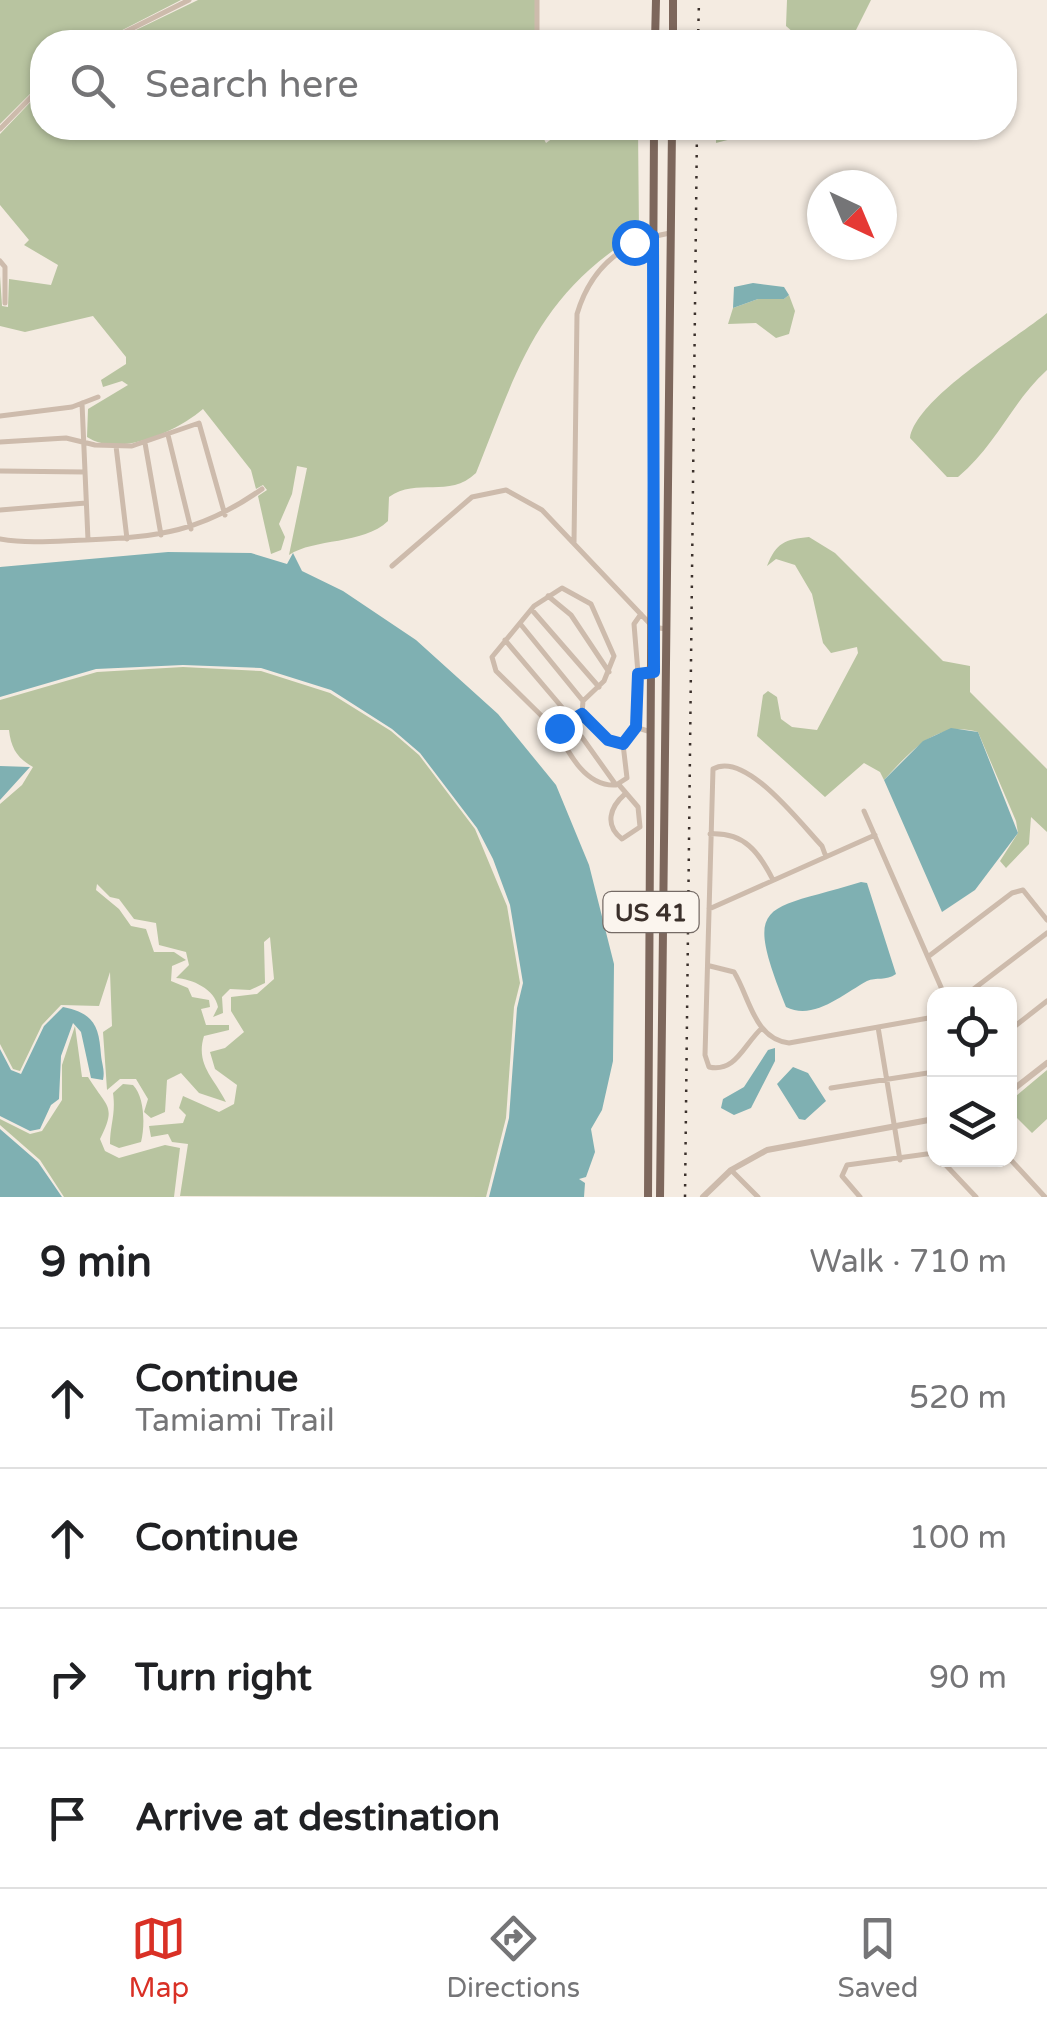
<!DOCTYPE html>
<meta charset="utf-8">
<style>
:root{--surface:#fff;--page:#f6f6f6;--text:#202124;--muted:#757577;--line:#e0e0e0;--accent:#d93025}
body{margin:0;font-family:"Varela Round",sans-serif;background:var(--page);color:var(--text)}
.controls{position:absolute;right:30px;bottom:30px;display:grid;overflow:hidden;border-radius:20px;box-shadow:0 2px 8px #0004}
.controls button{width:90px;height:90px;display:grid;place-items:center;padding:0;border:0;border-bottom:2px solid var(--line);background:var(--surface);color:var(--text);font:50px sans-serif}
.compass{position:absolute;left:807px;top:170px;width:90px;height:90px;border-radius:50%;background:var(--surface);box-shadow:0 2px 8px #0004;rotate:136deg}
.stop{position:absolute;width:30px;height:30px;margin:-22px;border:8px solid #1a73e8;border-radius:50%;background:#fff}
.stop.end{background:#1a73e8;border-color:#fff;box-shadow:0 2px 10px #0008}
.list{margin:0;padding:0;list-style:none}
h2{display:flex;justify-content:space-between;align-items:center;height:130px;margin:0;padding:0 40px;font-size:42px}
h2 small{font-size:32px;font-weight:400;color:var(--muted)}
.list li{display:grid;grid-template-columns:65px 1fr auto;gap:30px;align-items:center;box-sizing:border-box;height:140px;padding:0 40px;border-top:2px solid var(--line)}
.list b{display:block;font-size:38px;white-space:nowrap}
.list p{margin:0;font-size:32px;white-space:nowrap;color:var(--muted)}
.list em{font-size:32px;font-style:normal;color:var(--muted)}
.icon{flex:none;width:55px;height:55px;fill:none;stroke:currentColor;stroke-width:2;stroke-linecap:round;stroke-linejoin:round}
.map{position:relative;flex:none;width:1047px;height:1197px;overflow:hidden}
.search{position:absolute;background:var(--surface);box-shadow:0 2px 8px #0004;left:30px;right:30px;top:30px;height:110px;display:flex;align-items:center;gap:25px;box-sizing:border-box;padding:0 35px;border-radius:40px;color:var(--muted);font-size:38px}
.sheet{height:690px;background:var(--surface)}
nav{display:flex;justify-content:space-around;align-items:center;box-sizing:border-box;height:140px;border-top:2px solid var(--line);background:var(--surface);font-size:28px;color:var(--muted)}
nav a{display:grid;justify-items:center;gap:5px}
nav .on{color:var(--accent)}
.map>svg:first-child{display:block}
.green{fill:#b8c4a0}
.water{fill:#7fb0b2}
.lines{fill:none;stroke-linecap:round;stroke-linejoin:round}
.minor{stroke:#cdbbac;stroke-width:5}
.tertiary{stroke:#cdbbac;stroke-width:6}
.primary{stroke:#7d675c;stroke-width:8}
.rail{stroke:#3b302b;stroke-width:2.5;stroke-dasharray:2.5 8;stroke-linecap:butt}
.route{stroke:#1a73e8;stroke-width:12}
.labels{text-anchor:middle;stroke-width:8;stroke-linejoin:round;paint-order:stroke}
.shield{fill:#fbf5ee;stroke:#756b66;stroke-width:2.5}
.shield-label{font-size:25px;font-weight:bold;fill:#3b302b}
</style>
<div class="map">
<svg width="1047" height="1197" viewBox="0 0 1047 1197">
<rect width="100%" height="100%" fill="#f4ebe1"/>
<path class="green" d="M0 0H181L99 42H42V82L0 124Z
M198 0H536V42H111Z
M787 0H871L850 42H795L794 33 786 26Z
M42 90V128H538L546 143 567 128H638L639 233C536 297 519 366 476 473 449 499 417 477 389 497L388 521C363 545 314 538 289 555L307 468 297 466 292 494 279 524 285 537 281 550 271 554 258 496 267 490 263 485 256 489 251 470 203 409C178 431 119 458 87 437L88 409 128 385 122 381 103 387 101 380 126 364V357L93 316 25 332 0 326V276L2 306 8 307 9 279 51 285 58 265 24 245 29 240 0 205V134Z
M716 128H774L716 143Z
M789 295 795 311 789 334 776 338 756 323 728 324 733 308 758 299H784Z
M1047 313V370C1011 403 997 444 958 477H947L910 438C916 398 1014 340 1047 313Z
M809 537 835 553 943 661 970 666V692L1047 769V832L1031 817 1029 844 1006 868 1000 861 1018 833 1016 821 978 732C937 719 909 753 884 780L880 772 864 763 825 797 757 736 763 695 768 691 777 697 781 719 792 727 817 730 858 653 857 647 831 653 823 643 812 594 795 565 776 559 767 566C776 543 785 539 809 537Z
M183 667 261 671 330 693 391 731 419 755 475 829 507 906 520 983 514 1007 506 1118 486 1197 180 1196 188 1144 172 1142 168 1134 151 1137 149 1126 183 1123 186 1115 179 1108 183 1096 219 1112 234 1104 237 1085 215 1069 210 1052 225 1048 244 1032 231 1011V997L257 994 274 979 270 937 264 942 265 983 250 990 230 989 222 997 223 1013 213 1017 218 1007C215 989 192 979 176 978L189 965 186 952 159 945 156 923 134 919 119 899 110 897 97 884 96 890 119 909 131 926 146 929 154 952H174L186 960 172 966 171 981 188 988 192 997 209 1000 210 1007 201 1009 206 1025H229V1030L204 1036C195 1065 215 1079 226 1102L199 1093 181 1073 167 1080 165 1112 151 1118 144 1112 148 1099 136 1079H120L107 1090 103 1032 112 1026 110 972 99 1006 61 1005 42 1025 20 1071 13 1069 0 1044V804L22 785 33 767C17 758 11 748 9 730H0V700L97 672Z
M75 1026 82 1077H88C107 1108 117 1105 100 1139L105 1151 119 1158 165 1145 180 1148 174 1197H64L40 1160 0 1125V1119L30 1134 42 1131 62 1100V1065Z
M1047 1070V1119L1032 1133 1010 1111V1101Z
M123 1084 133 1085C145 1097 145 1127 141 1142L119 1148 110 1144C110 1125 116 1114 113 1093Z"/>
<path class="water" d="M753 283 784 287 789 295 784 299H758L733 308 734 287Z
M168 552 251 553 287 564 293 553 302 571 343 591 416 640 498 714 556 785 589 865 614 964 613 1061 602 1110 591 1129 595 1152 586 1177 579 1179 585 1183 584 1197H489L509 1118 517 1008 523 983 510 905 493 859 477 828 420 753 392 729 331 690 261 668 183 665 96 669 0 697V567Z
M951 728 978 732 1018 833 975 890 942 912 884 780 923 741Z
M0 766 30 767 0 800Z
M861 882 867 883 896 974C886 981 876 977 867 981 843 994 814 1021 786 1007 742 897 764 912 861 882Z
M63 1007C94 1013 99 1026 101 1055 102 1065 105 1070 103 1080L91 1078 81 1032 73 1023 61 1056 59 1099 51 1105 40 1129 30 1131 0 1116V1049L11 1070 21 1074 44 1026Z
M775 1048V1061L751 1108 734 1115 721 1108 723 1099 744 1087 768 1050Z
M793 1067 808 1073 826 1101 805 1120 799 1119 777 1084Z
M0 1129 38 1162 62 1197H0Z"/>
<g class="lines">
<path class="minor" d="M537 0V42
M105 42 189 0
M0 129 42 86
M0 261 5 267V303
M82 403 88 540
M0 416 72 407 98 397
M168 435 191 529
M0 442 66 438 95 445 132 446 199 423 225 515
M145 443 161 535
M116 446 127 539
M0 471 85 472
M0 510 86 503
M0 539C29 544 57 541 86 540 159 537 201 532 262 489
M574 543 577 314C591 267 622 241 670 233
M392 566 472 497 506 490 542 510 653 627 666 629
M548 596 571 615 609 672
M532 610 599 687
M522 626 583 701
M505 640 566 712 569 719 557 731C569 754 586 787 616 785
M638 673 634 624 641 614
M635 727 638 673 651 672
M557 731 496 671 492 657 534 606 562 588 591 604 614 656 604 681 583 701 582 714
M623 744 627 778 616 785 569 719 582 714 615 744H623L635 727 651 732
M620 786 638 807 640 827 622 839C604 825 610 807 625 794
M864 811 944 994
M710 834C744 832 759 852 773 880
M709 909 875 835
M929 956 1012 893 1023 890 1047 920
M710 966 734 972C750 998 754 1039 789 1043L934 1017
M967 994 1047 933
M878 1027 900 1160
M762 1028C744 1044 736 1073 709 1067L705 1055 713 769C745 750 800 823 822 846L826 857
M1010 1030 1047 1001
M831 1088 934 1072
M1010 1159 1045 1197
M941 1160 976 1197
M731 1170 758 1197
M860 1197 842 1176 847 1165 934 1153"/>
<path class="tertiary" d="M1010 1092 1047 1063
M703 1197 731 1170 767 1150 934 1119"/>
<path class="primary" d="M655 42 656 0
M673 42V0
M648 1197 654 128
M660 1197 672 128"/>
<path class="rail" d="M698 42 699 0
M685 1197 697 128"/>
</g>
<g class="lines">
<path class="route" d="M559 728 582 714 608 740 623 744 636 727 638 674 654 672 653 236 634 242"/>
</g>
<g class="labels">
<rect class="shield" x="603.5" y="892" width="95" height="40" rx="8"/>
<g class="shield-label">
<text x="651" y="921">US 41</text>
</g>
</g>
</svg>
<div class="controls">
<button><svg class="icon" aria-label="locate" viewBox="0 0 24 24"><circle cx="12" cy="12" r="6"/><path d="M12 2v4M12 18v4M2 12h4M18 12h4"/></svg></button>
<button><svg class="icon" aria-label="layers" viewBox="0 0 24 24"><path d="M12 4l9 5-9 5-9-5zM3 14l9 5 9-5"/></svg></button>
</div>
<svg class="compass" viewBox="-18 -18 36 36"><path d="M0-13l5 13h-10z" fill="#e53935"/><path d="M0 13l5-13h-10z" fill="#757577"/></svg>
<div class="stop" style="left:634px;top:242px"></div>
<div class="stop end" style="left:559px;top:728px"></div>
<div class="search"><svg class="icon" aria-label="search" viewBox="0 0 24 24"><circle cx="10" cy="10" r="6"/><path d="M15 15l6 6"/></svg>Search here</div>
</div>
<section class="sheet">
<h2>9 min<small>Walk · 710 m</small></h2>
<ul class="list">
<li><svg class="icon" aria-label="ahead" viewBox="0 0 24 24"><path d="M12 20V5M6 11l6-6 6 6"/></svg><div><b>Continue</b><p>Tamiami Trail</p></div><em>520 m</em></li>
<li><svg class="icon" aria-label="ahead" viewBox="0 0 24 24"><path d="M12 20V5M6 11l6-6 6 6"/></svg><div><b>Continue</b></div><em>100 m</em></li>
<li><svg class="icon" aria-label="right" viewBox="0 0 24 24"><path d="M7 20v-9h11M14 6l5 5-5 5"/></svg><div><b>Turn right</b></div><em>90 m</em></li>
<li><svg class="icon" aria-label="arrive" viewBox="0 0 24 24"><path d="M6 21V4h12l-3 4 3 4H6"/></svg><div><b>Arrive at destination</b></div></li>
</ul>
</section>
<nav>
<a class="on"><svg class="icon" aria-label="map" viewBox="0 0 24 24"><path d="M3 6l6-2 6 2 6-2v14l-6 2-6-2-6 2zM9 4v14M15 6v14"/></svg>Map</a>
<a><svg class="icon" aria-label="directions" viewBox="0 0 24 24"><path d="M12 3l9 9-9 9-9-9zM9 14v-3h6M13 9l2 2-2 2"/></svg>Directions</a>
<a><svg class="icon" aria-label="saved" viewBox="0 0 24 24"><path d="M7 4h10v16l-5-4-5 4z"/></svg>Saved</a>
</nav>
